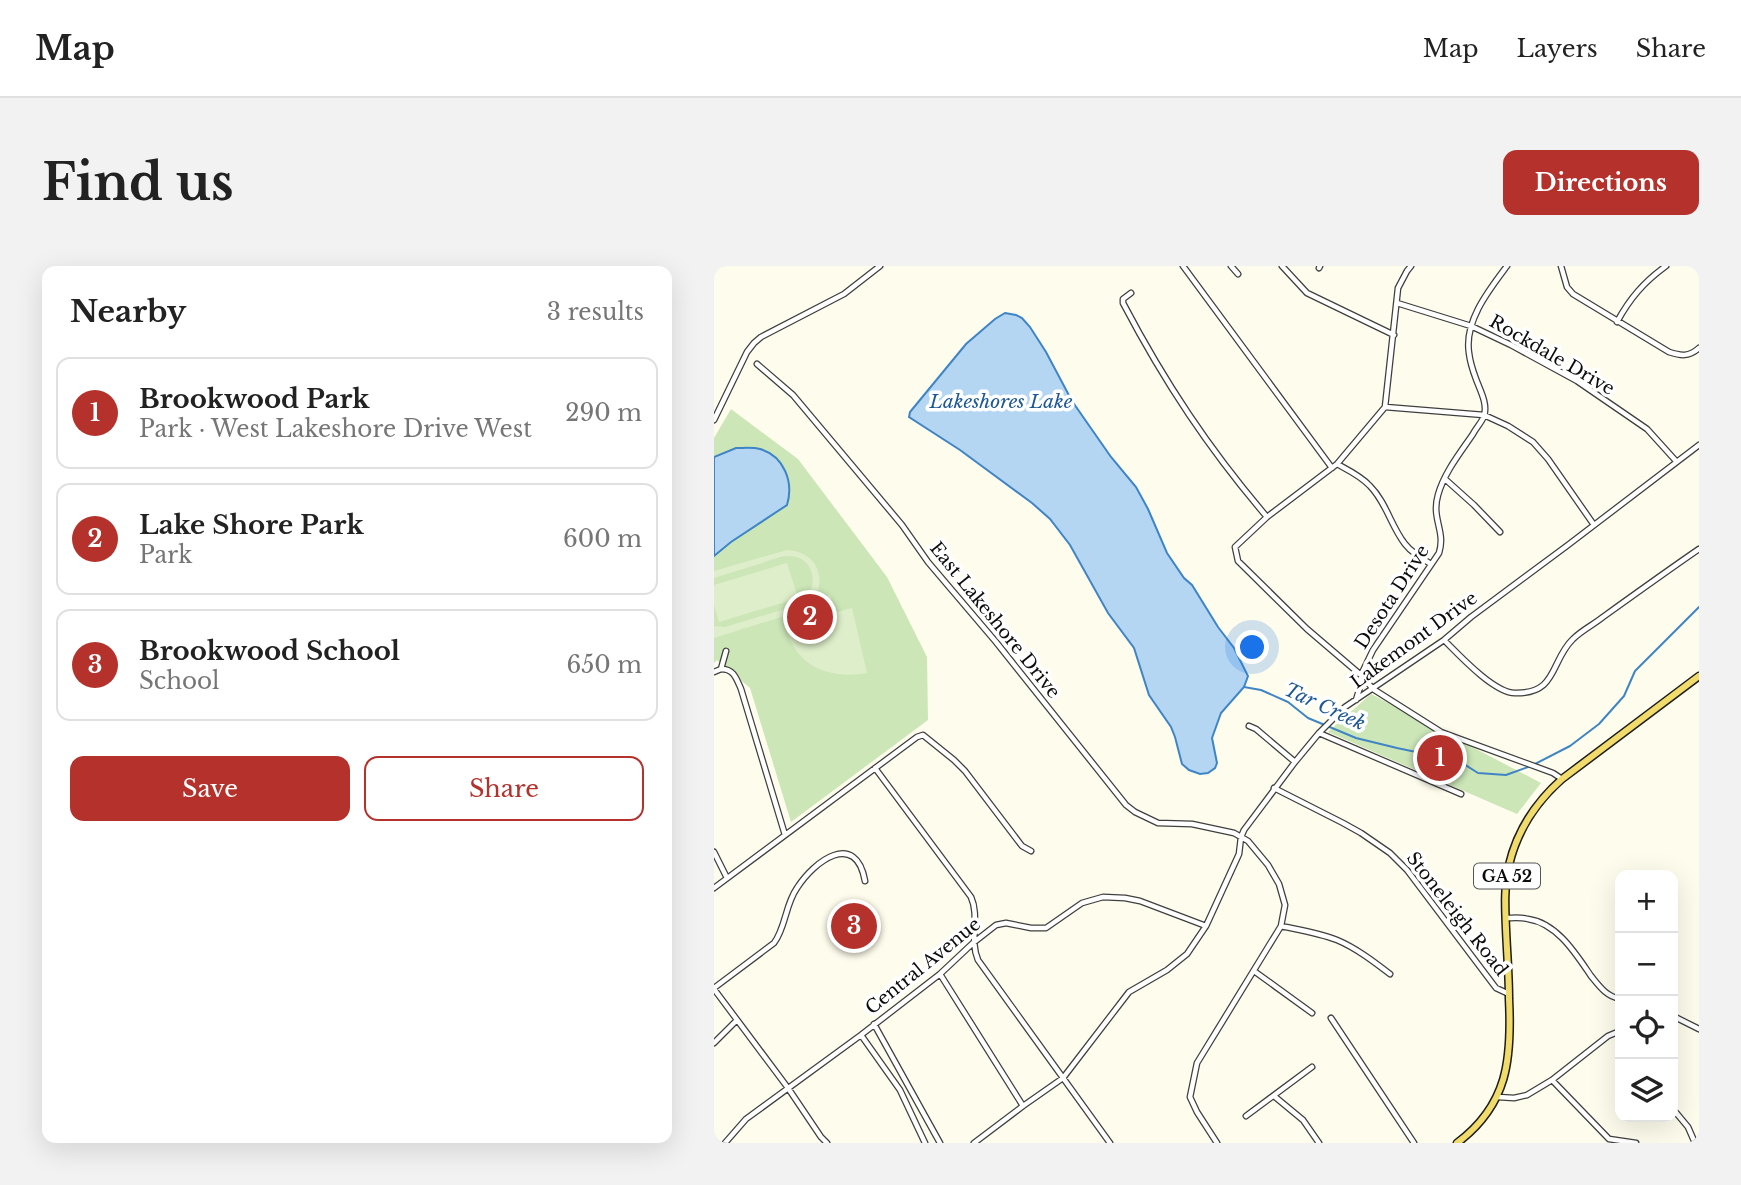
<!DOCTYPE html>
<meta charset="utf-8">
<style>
:root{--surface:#fff;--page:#f2f2f2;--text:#222;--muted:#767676;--line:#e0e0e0;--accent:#b4312c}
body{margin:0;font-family:"Libre Baskerville",serif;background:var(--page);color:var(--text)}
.controls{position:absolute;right:21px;bottom:21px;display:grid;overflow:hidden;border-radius:14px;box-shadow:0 7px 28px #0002}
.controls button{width:63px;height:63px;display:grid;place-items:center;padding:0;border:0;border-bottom:2px solid var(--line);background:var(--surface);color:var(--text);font:35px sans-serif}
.you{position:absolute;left:539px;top:382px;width:24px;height:24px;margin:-18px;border:5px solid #fff;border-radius:50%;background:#1a73e8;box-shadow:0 0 0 10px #1a73e833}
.badge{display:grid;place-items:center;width:46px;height:46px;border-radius:50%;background:var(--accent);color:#fff;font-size:23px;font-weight:700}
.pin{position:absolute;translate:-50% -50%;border:4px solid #fff;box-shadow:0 2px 7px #0006}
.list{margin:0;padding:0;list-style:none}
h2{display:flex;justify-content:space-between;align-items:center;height:91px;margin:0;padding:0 28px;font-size:30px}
h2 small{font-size:23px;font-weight:400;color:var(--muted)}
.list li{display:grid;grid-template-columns:46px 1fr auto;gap:21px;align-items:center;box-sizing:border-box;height:112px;margin:0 14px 14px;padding:0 14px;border:2px solid var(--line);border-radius:14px}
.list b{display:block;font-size:26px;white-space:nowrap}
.list p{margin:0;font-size:23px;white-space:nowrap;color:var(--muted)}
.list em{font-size:23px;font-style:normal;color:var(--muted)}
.actions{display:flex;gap:14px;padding:21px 28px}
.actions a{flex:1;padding:16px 0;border:2px solid var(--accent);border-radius:14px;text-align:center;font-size:24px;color:var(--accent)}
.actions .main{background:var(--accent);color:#fff}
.icon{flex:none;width:38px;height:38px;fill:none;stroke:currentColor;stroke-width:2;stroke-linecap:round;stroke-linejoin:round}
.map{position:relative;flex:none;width:985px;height:877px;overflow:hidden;border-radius:14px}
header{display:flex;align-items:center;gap:42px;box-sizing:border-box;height:98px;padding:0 35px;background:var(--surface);border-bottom:2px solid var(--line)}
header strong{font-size:33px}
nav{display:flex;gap:38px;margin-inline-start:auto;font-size:24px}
.intro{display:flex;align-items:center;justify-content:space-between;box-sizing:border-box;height:168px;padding:0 42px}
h1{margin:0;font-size:49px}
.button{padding:18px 32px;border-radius:14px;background:var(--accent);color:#fff;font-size:24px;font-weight:700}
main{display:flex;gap:42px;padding:0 42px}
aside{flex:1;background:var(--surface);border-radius:14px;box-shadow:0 7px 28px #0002}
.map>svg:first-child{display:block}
.green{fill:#cce6b8}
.pitch{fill:#deeeca}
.water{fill:#b4d6f2;stroke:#3f85c5;stroke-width:2}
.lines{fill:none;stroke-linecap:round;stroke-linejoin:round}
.stream{stroke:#3f85c5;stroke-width:2}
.street-casing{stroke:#3f3f3f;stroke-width:7}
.primary-casing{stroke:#1d1d1d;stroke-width:9}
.street{stroke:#fff;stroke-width:4.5}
.primary{stroke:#f1db6a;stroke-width:6}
.labels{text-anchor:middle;stroke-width:7;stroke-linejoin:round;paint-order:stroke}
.shield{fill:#fff;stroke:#555;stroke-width:2}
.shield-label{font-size:16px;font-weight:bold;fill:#0c0c0c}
.street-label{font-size:18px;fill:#0c0c0c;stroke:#fff}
.water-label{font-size:19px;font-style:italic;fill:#1d5896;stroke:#fff}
</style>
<header>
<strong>Map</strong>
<nav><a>Map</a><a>Layers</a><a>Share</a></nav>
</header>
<div class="intro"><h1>Find us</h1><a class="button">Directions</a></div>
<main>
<aside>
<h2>Nearby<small>3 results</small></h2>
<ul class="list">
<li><span class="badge">1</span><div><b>Brookwood Park</b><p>Park · West Lakeshore Drive West</p></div><em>290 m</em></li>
<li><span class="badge">2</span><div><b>Lake Shore Park</b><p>Park</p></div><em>600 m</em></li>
<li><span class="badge">3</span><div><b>Brookwood School</b><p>School</p></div><em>650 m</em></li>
</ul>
<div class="actions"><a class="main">Save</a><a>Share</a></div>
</aside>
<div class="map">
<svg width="985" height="877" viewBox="0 0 985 877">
<rect width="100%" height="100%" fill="#fefcec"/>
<path class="green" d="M17 143 84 193 173 311 213 391 214 454 77 556 36 422 3 394 0 397V172Z
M657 428 827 517 803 548 614 466Z"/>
<path class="pitch" d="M73 284C102 286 112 309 101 333L116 329 118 335 0 372V360L11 361 81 340C107 329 104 290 75 290 66 290 56 294 48 297 32 302 16 307 0 312V305Z
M73 297 84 332 5 356 0 339V319Z
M138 342 153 407C116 414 80 400 72 360Z"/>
<path class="water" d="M291 47 302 49 308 52 316 61 332 86 358 135 397 191 422 221 434 243 453 287 470 312 478 319 504 361 520 382 534 410 530 421 507 447 498 472 503 497 501 502 494 507 486 508 475 504 468 498 461 471 457 461 435 429 420 382 394 347 356 279 336 253 318 237 246 184 195 151 196 146 252 78 281 53Z
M22 182C30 182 39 181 46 183 70 190 80 216 73 239L17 276 0 290V191Z"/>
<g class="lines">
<path class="stream" d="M530 421 547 424 574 436 594 452 642 472 683 482 745 495 764 507 792 509 814 501
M819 499 856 480 885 458 910 430 921 405 985 341"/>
<g class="street-casing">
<path id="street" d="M469 0 618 202
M517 0 524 8
M568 0 593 27 680 69
M847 0 853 21 859 28 955 86C967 90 975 91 985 82
M605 2 606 0
M417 27 409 33V37C451 117 495 183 553 251
M683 37 757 60 797 79 863 115 933 163 962 195
M903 56C916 32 930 16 952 0
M43 98 79 129 157 222 188 259 214 296 282 376 412 539 421 546 444 557 478 558 520 567 534 575 554 599 565 618 571 639 567 660 483 797 476 831 483 846 503 877
M671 141 684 22 693 5 697 0
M0 154 33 86 40 77 47 71 130 28 166 0
M623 198C634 204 647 210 656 220 672 236 677 260 691 278 698 287 707 292 717 298
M731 213 760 239 786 266
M730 374C745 389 780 427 801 427 844 428 836 395 859 373 868 364 879 359 889 351 921 328 953 305 985 283
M7 403C20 403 22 412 27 423L71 569
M7 403 12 385
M0 406 7 403
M642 434 646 421 647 409 659 384 725 287C732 265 717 253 724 229 730 207 746 187 759 168 762 162 768 156 770 150 774 138 766 124 762 113 759 105 756 96 755 87 750 55 775 24 793 0
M535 460 542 463 581 496
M605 467 747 528
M161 502 257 631C266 651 255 673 264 694L396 877
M848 513 839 507 727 466 659 423 648 410 593 363 524 295 521 281 553 251 623 198 671 141 770 149 794 160 819 176 834 193 880 259
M560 522 629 557 647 567 676 587 693 604 782 722 795 728
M0 586 13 612
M0 622 203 471 209 469 240 494 251 505 308 580 317 585
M792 652C799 652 807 651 814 653 843 657 862 688 877 710 886 721 892 730 906 733
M567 660C586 664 605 667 623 674 642 682 659 695 676 708
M540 705 598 747
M226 708 309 840
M0 722 60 677C72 661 71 639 83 622 100 595 142 564 151 615
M0 723 74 822 107 871 113 877
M959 750 985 763
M617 752 700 877
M160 758 226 877
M147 769 186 824 211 877
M0 777 23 754
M838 814 895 873 922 877
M560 830 589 854 605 877
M784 831 800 832 813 829 838 814 894 770 906 765
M959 843 974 861 981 877
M532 850 598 801
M11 877 32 853 147 769 226 708 259 677 282 659 292 657 317 662H332L368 637 389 631 411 632 426 635 492 660
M260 877 309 840 349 812 415 726 453 704 473 688 492 660 525 588 527 571 530 564 581 496 605 467 631 441 730 374 757 351 854 279 985 179"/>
</g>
<g class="primary-casing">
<path id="primary" d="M743 877C794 839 798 793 795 733 795 710 793 687 792 663 791 641 790 620 795 599 803 565 822 536 848 513L985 410"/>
</g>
<use href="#street" class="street"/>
<use href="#primary" class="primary"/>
</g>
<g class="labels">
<rect class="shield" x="760" y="597.5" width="66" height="25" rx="5"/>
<g class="shield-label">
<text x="793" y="616">GA 52</text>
</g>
<g class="street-label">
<text transform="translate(838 89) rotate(30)" y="6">Rockdale Drive</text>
<text transform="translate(678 331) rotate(-57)" y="6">Desota Drive</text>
<text transform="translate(281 354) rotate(51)" y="6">East Lakeshore Drive</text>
<text transform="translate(700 374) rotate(-36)" y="6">Lakemont Drive</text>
<text transform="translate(743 648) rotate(52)" y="6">Stoneleigh Road</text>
<text transform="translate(209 700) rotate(-39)" y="6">Central Avenue</text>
</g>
<g class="water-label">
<text x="287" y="142">Lakeshores Lake</text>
<text transform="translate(611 440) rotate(25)" y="7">Tar Creek</text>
</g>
</g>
</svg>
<div class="controls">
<button>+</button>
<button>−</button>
<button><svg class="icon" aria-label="locate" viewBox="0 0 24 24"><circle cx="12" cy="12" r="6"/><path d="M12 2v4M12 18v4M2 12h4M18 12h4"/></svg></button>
<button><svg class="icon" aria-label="layers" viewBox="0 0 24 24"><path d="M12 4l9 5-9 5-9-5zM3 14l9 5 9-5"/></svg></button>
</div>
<div class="you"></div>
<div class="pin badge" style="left:726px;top:492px">1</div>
<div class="pin badge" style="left:96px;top:351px">2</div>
<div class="pin badge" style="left:140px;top:660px">3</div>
</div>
</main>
